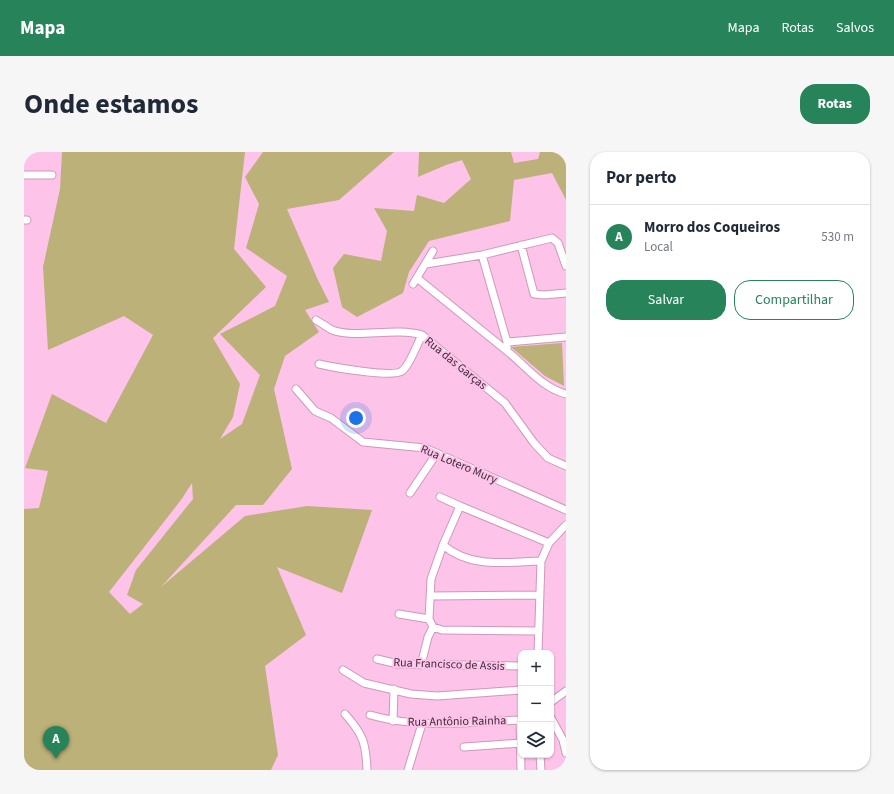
<!DOCTYPE html>
<html lang="pt">
<meta charset="utf-8">
<style>
:root{--surface:#fff;--page:#f6f6f7;--text:#1f2937;--muted:#747a83;--line:#e0e1e3;--accent:#27835a}
body{margin:0;font-family:"Source Sans 3",sans-serif;background:var(--page);color:var(--text)}
.controls{position:absolute;right:12px;bottom:12px;display:grid;overflow:hidden;border-radius:8px;box-shadow:0 1px 3px #0004}
.controls button{width:36px;height:36px;display:grid;place-items:center;padding:0;border:0;border-bottom:1px solid var(--line);background:var(--surface);color:var(--text);font:20px sans-serif}
.you{position:absolute;left:332px;top:266px;width:14px;height:14px;margin:-10px;border:3px solid #fff;border-radius:50%;background:#1a73e8;box-shadow:0 0 0 6px #1a73e833}
.badge{display:grid;place-items:center;width:26px;height:26px;border-radius:50%;background:var(--accent);color:#fff;font-size:13px;font-weight:700}
.pin{position:absolute;translate:-50% -33px;filter:drop-shadow(0 1px 2px #0008)}
.pin::after{content:'';position:absolute;top:21px;width:14px;height:12px;background:inherit;clip-path:polygon(0 0,100% 0,50% 100%)}
.list{margin:0;padding:0;list-style:none}
h2{display:flex;justify-content:space-between;align-items:center;height:52px;margin:0;padding:0 16px;font-size:17px}
h2 small{font-size:13px;font-weight:400;color:var(--muted)}
.list li{display:grid;grid-template-columns:26px 1fr auto;gap:12px;align-items:center;box-sizing:border-box;height:64px;padding:0 16px;border-top:1px solid var(--line)}
.list b{display:block;font-size:15px;white-space:nowrap}
.list p{margin:0;font-size:13px;white-space:nowrap;color:var(--muted)}
.list em{font-size:13px;font-style:normal;color:var(--muted)}
.actions{display:flex;gap:8px;padding:12px 16px}
.actions a{flex:1;padding:9px 0;border:1px solid var(--accent);border-radius:16px;text-align:center;font-size:14px;color:var(--accent)}
.actions .main{background:var(--accent);color:#fff}
.icon{flex:none;width:22px;height:22px;fill:none;stroke:currentColor;stroke-width:2;stroke-linecap:round;stroke-linejoin:round}
.map{position:relative;flex:none;width:542px;height:618px;overflow:hidden;border-radius:16px}
header{display:flex;align-items:center;gap:24px;box-sizing:border-box;height:56px;padding:0 20px;background:var(--accent);color:#fff}
header strong{font-size:19px}
nav{display:flex;gap:22px;margin-inline-start:auto;font-size:14px}
.intro{display:flex;align-items:center;justify-content:space-between;box-sizing:border-box;height:96px;padding:0 24px}
h1{margin:0;font-size:28px}
.button{padding:10px 18px;border-radius:16px;background:var(--accent);color:#fff;font-size:14px;font-weight:700}
main{display:flex;gap:24px;padding:0 24px}
aside{flex:1;background:var(--surface);border-radius:16px;box-shadow:0 1px 3px #0004}
.map>svg:first-child{display:block}
.green{fill:#bbb179;fill-rule:evenodd}
.lines{fill:none;stroke-linecap:round;stroke-linejoin:round}
.street-casing{stroke:#ce97bb;stroke-width:9}
.street{stroke:#fff;stroke-width:7}
.labels{text-anchor:middle;stroke-width:4;stroke-linejoin:round;paint-order:stroke}
.street-label{font-size:12px;fill:#402a39;stroke:#fdc3e9}
</style>
<header>
<strong>Mapa</strong>
<nav><a>Mapa</a><a>Rotas</a><a>Salvos</a></nav>
</header>
<div class="intro"><h1>Onde estamos</h1><a class="button">Rotas</a></div>
<main>
<div class="map">
<svg width="542" height="618" viewBox="0 0 542 618">
<rect width="100%" height="100%" fill="#fdc3e9"/>
<path class="green" d="M38 0H221L210 97 242 135 189 186 216 232 209 265 196 287 218 272 236 223 196 182 251 154 263 124 222 96 235 52 221 25 239 0H370L315 48 263 57 294 128 305 150 281 158 295 180 261 204 250 237 268 317 239 353H212L137 435 221 364 283 354 348 358 318 441 253 415 282 483 241 514 254 603 247 618H0V357L15 356 24 319 1 316 28 242 82 271 129 183 100 164 24 198 19 115 36 37ZM168 331 169 347 112 418 103 443 119 452 106 462 85 440 157 348Z
M395 0H487L490 11 514 7 516 0H542V48L528 21 490 28 486 69 405 89 385 120 379 141 333 165 318 155 309 116 320 102 357 109 363 79 350 56 390 59 393 43 420 51 447 27 438 8 422 13 394 25Z
M538 191 540 234 521 224 487 195Z"/>
<g class="lines">
<g class="street-casing">
<path id="street" d="M0 23H28
M0 68H3
M497 93 510 142 520 143 542 141
M458 103 483 190V199C502 214 518 236 542 242
M402 112 458 103 528 86 534 91 542 114
M393 126 483 199
M389 132 409 99
M292 168C297 171 303 175 308 178 332 187 370 175 398 183L481 251 510 291 524 306 542 314
M483 190 542 185
M295 212C308 215 369 226 378 219 386 213 393 192 398 183
M272 237 291 259 307 266 339 290 401 296 542 358
M386 341 413 301
M416 345 436 354
M419 393C447 417 483 410 517 409L525 391 542 373
M407 444 515 443
M375 462 405 467
M515 479 418 478 409 475 405 467 407 427 419 393 436 354 525 391
M514 501 517 409
M353 507 374 512 497 514
M397 513 404 485 409 475
M319 518 340 531 387 542 413 544 497 538
M527 550 542 539
M321 562C339 582 342 591 343 618
M346 563C395 577 447 570 497 568
M527 566 539 588 542 601
M496 568 497 618
M369 569 370 537
M440 595 497 591
M516 603 517 618
M384 618 398 572"/>
</g>
<use href="#street" class="street"/>
</g>
<g class="labels">
<g class="street-label">
<text transform="translate(432 211) rotate(39)" y="4">Rua das Garças</text>
<text transform="translate(435 312) rotate(23)" y="4">Rua Lotero Mury</text>
<text transform="translate(425 512) rotate(2)" y="4">Rua Francisco de Assis</text>
<text transform="translate(433 569) rotate(-1)" y="4">Rua Antônio Rainha</text>
</g>
</g>
</svg>
<div class="controls">
<button>+</button>
<button>−</button>
<button><svg class="icon" aria-label="layers" viewBox="0 0 24 24"><path d="M12 4l9 5-9 5-9-5zM3 14l9 5 9-5"/></svg></button>
</div>
<div class="you"></div>
<div class="pin badge" style="left:32px;top:607px">A</div>
</div>
<aside>
<h2>Por perto<small></small></h2>
<ul class="list">
<li><span class="badge">A</span><div><b>Morro dos Coqueiros</b><p>Local</p></div><em>530 m</em></li>
</ul>
<div class="actions"><a class="main">Salvar</a><a>Compartilhar</a></div>
</aside>
</main>
